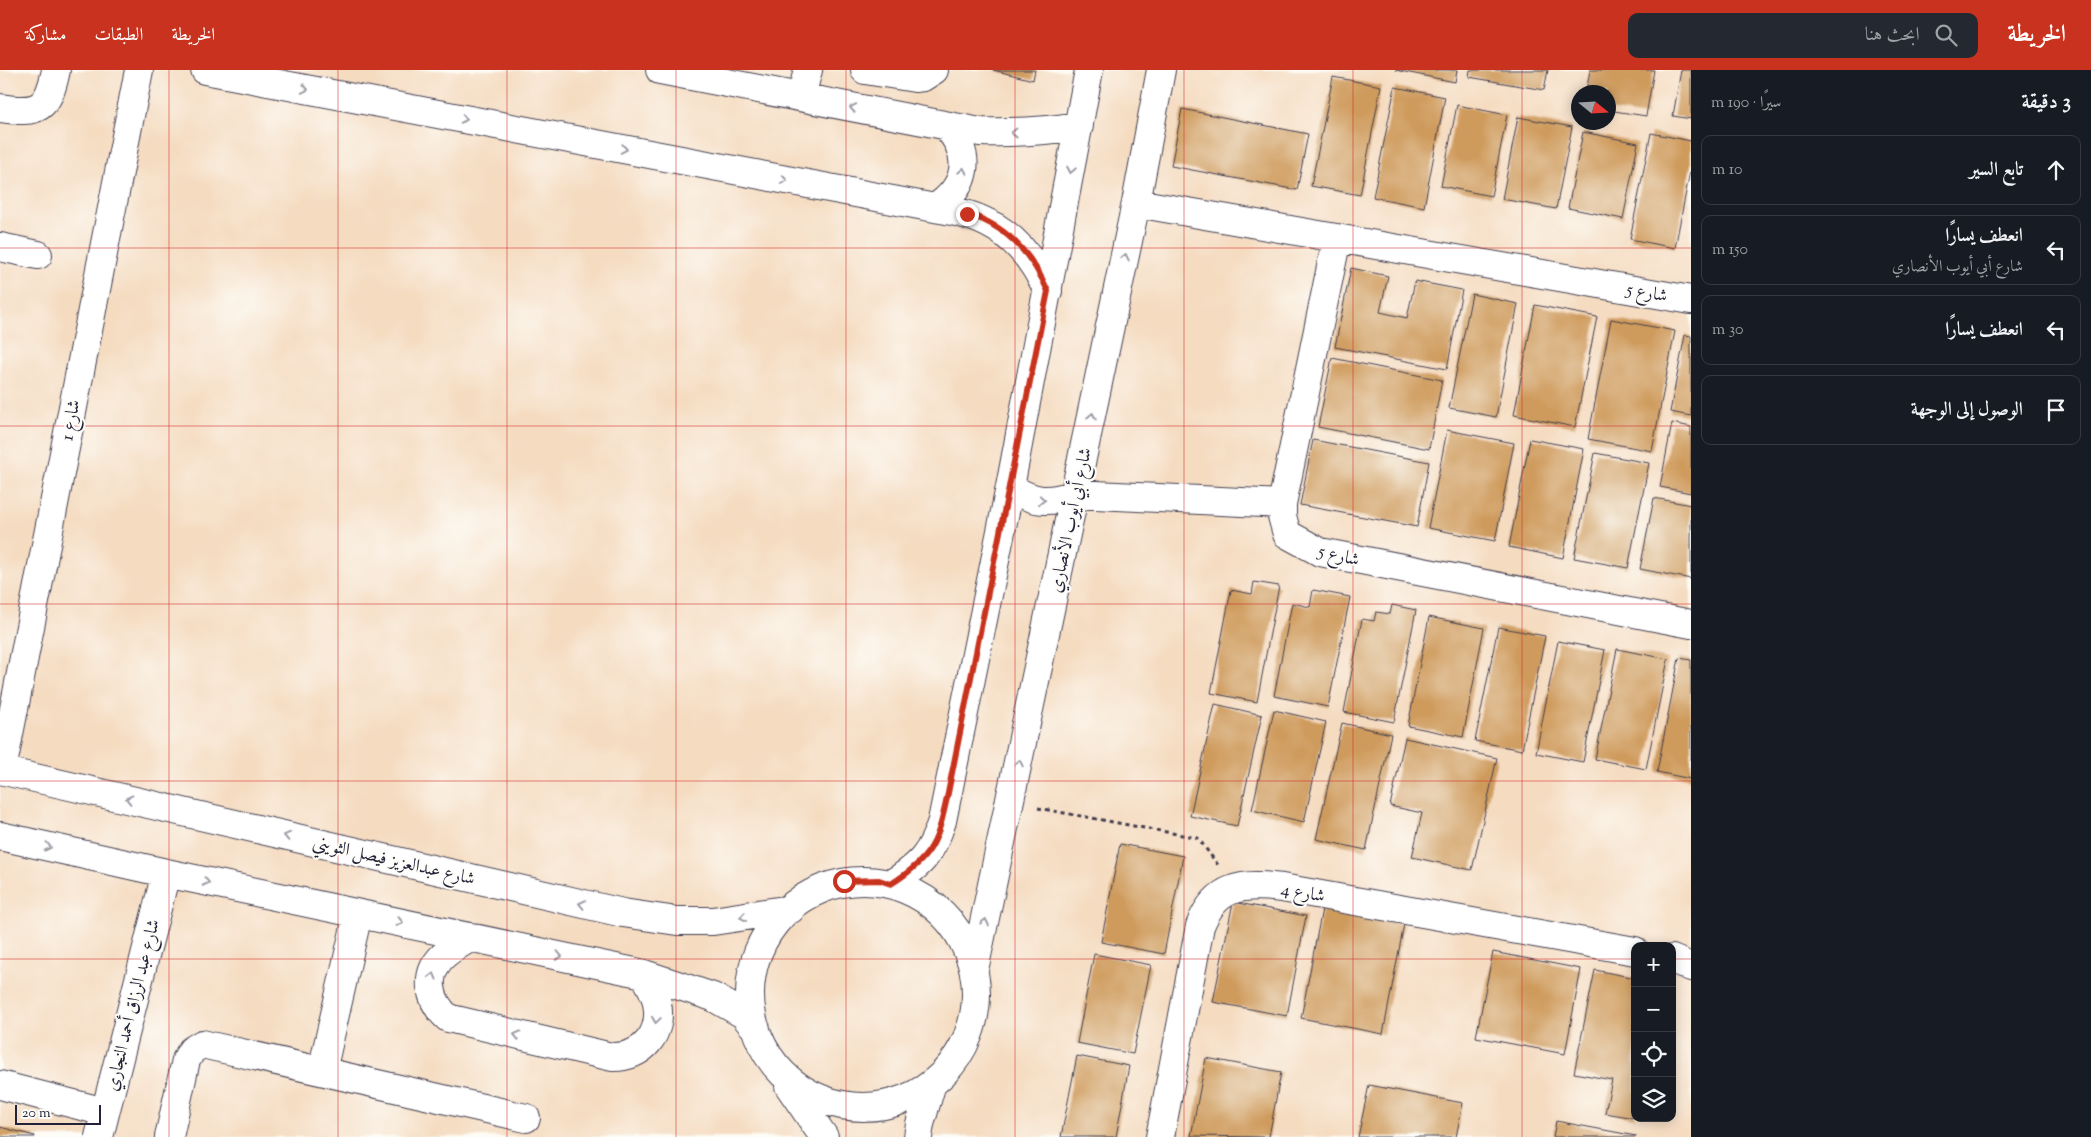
<!DOCTYPE html>
<html lang="ar">
<meta charset="utf-8">
<style>
:root{--surface:#171b24;--page:#242831;--text:#f1f3f6;--muted:#9ea1a6;--line:#363941;--accent:#c8321e}
body{margin:0;font-family:"Sorts Mill Goudy",Amiri,serif;background:var(--page);color:var(--text);direction:rtl}
.controls{position:absolute;right:15px;bottom:15px;display:grid;overflow:hidden;border-radius:10px;box-shadow:0 2px 12px #0003}
.controls button{width:45px;height:45px;display:grid;place-items:center;padding:0;border:0;border-bottom:1px solid var(--line);background:var(--surface);color:var(--text);font:25px sans-serif}
.compass{position:absolute;left:1571px;top:15px;width:45px;height:45px;border-radius:50%;background:var(--surface);box-shadow:0 2px 12px #0003;rotate:108deg}
.scale{position:absolute;left:15px;bottom:12px;width:86px;box-sizing:border-box;padding-left:5px;border:2px solid #22223b;border-top:0;font-size:14px;line-height:18px;white-space:nowrap;color:#22223b;-webkit-text-stroke:4px #fdfcf7;paint-order:stroke}
.stop{position:absolute;width:15px;height:15px;margin:-11px;border:4px solid #c8321e;border-radius:50%;background:#fff}
.stop.end{background:#c8321e;border-color:#fff;box-shadow:0 1px 5px #0008}
.list{margin:0;padding:0;list-style:none}
h2{display:flex;justify-content:space-between;align-items:center;height:65px;margin:0;padding:0 20px;font-size:21px}
h2 small{font-size:16px;font-weight:400;color:var(--muted)}
.list li{display:grid;grid-template-columns:32px 1fr auto;gap:15px;align-items:center;box-sizing:border-box;height:70px;margin:0 10px 10px;padding:0 10px;border:1px solid var(--line);border-radius:10px}
.list b{display:block;font-size:19px;white-space:nowrap}
.list p{margin:0;font-size:16px;white-space:nowrap;color:var(--muted)}
.list em{font-size:16px;font-style:normal;color:var(--muted)}
.icon{flex:none;width:28px;height:28px;fill:none;stroke:currentColor;stroke-width:2;stroke-linecap:round;stroke-linejoin:round}
.map{position:relative;flex:none;width:1691px;height:1067px;overflow:hidden;direction:ltr}
header{display:flex;align-items:center;gap:30px;box-sizing:border-box;height:70px;padding:0 25px;background:var(--accent);color:#fff}
header strong{font-size:24px}
nav{display:flex;gap:28px;margin-inline-start:auto;font-size:18px}
.search{width:350px;height:45px;background:var(--page);display:flex;align-items:center;gap:12px;box-sizing:border-box;padding:0 18px;border-radius:10px;color:var(--muted);font-size:19px}
main{display:flex}
aside{flex:1;background:var(--surface)}
.map>svg:first-child{display:block}
.building{fill:#cf9b5d}
.lines{fill:none;stroke-linecap:round;stroke-linejoin:round}
.minor-casing{stroke:#423e4f;stroke-width:30}
.path{stroke:#423e4f;stroke-width:3;stroke-dasharray:4 4;stroke-linecap:butt}
.minor{stroke:#fff;stroke-width:28}
.oneway{stroke:#9c9ca7}
.route{stroke:#c8321e;stroke-width:6}
.grid{fill:none;stroke:#d62828;stroke-width:1;stroke-opacity:0.55}
.labels{text-anchor:middle;stroke-width:4;stroke-linejoin:round;paint-order:stroke}
.street-label{font-size:18px;fill:#22223b;stroke:#fdfcf7}
</style>
<header>
<strong>الخريطة</strong>
<div class="search"><svg class="icon" aria-label="search" viewBox="0 0 24 24"><circle cx="10" cy="10" r="6"/><path d="M15 15l6 6"/></svg>ابحث هنا</div>
<nav><a>الخريطة</a><a>الطبقات</a><a>مشاركة</a></nav>
</header>
<main>
<aside>
<h2>3 دقيقة<small>سيرًا · 190 m</small></h2>
<ul class="list">
<li><svg class="icon" aria-label="ahead" viewBox="0 0 24 24"><path d="M12 20V5M6 11l6-6 6 6"/></svg><div><b>تابع السير</b></div><em>10 m</em></li>
<li><svg class="icon" aria-label="left" viewBox="0 0 24 24"><path d="M17 20v-9H6M10 6l-5 5 5 5"/></svg><div><b>انعطف يسارًا</b><p>شارع أبي أيوب الأنصاري</p></div><em>150 m</em></li>
<li><svg class="icon" aria-label="left" viewBox="0 0 24 24"><path d="M17 20v-9H6M10 6l-5 5 5 5"/></svg><div><b>انعطف يسارًا</b></div><em>30 m</em></li>
<li><svg class="icon" aria-label="arrive" viewBox="0 0 24 24"><path d="M6 21V4h12l-3 4 3 4H6"/></svg><div><b>الوصول إلى الوجهة</b></div></li>
</ul>
</aside>
<div class="map">
<svg width="1691" height="1067" viewBox="0 0 1691 1067">
<rect width="100%" height="100%" fill="#fdfcf7"/>
<filter id="ink" filterUnits="userSpaceOnUse"><feTurbulence type="fractalNoise" baseFrequency=".02" numOctaves="2"/><feDisplacementMap in="SourceGraphic" scale="10" xChannelSelector="R" yChannelSelector="G"/><feConvolveMatrix kernelMatrix="1 2 1 2 8 2 1 2 1" color-interpolation-filters="sRGB"/></filter>
<filter id="wash" filterUnits="userSpaceOnUse"><feTurbulence type="fractalNoise" baseFrequency=".0096" numOctaves="4" result="noise"/><feDisplacementMap in="SourceGraphic" scale="20" xChannelSelector="R" yChannelSelector="G"/><feGaussianBlur stdDeviation="1.12" result="paint"/><feColorMatrix in="noise" values="0 0 0 0 0 0 0 0 0 0 0 0 0 0 0 0 0 1.4 0 .05"/><feComposite in="paint" operator="in"/></filter>
<g filter="url(#wash)">
<rect width="100%" height="100%" fill="#f5dcc1"/>
<g id="blocks">
<path class="building" d="M993 0H1035L1033 10Z
M1395 0H1457L1455 12Z
M1470 0H1548L1544 20 1469 7Z
M1590 0H1654L1646 46 1608 40V22H1586Z
M1681 0H1691V49L1673 46Z
M1333 7 1381 16 1360 125 1311 116Z
M1395 17 1445 27 1424 137 1373 127Z
M1457 35 1507 45 1491 126 1441 116Z
M1182 39 1308 64 1297 120 1171 96Z
M1518 47 1572 57 1556 139 1502 129Z
M1583 62 1638 73 1623 149 1568 138Z
M1651 63 1691 71V96L1675 178 1630 169Z
M1351 198 1388 206 1380 242 1407 248 1415 211 1462 220 1447 299 1335 277Z
M1472 224 1518 234 1496 347 1449 338Z
M1535 235 1597 247 1575 357 1514 345Z
M1611 249 1675 261 1652 381 1588 369Z
M1685 265 1691 266V346L1670 342Z
M1332 288 1442 310 1429 379 1318 357Z
M1672 353 1691 357V423L1660 417Z
M1447 360 1514 373 1495 471 1428 458Z
M1530 369 1584 379 1563 488 1509 477Z
M1313 370 1429 392 1417 457 1300 435Z
M1595 383 1649 393 1628 498 1574 488Z
M1654 428 1691 435V509L1640 499Z
M1254 512 1279 516 1257 632 1211 623 1231 520 1252 524Z
M1313 520 1350 527 1328 637 1274 626 1292 533 1310 537Z
M1392 535 1416 540 1394 652 1344 642 1362 549 1374 551 1376 542 1390 544Z
M1429 547 1484 558 1463 667 1408 656Z
M1498 557 1545 566 1522 680 1475 671Z
M1558 571 1605 580 1583 692 1536 683Z
M1617 579 1668 589 1646 699 1595 689Z
M1679 588 1691 590V709L1657 702Z
M1215 634 1262 645 1237 756 1190 746Z
M1274 640 1326 652 1304 752 1252 740Z
M1342 653 1391 664 1366 780 1316 769Z
M1405 668 1497 688 1472 800 1412 787 1422 743 1390 736Z
M1120 774 1183 786 1164 884 1101 872Z
M1233 832 1306 846 1287 946 1213 932Z
M1322 839 1404 854 1383 964 1301 948Z
M1493 882 1581 899 1565 984 1476 967Z
M1094 884 1151 895 1133 984 1077 973Z
M1595 900 1635 908V1048L1605 1043 1612 1010 1574 1003Z
M1077 986 1129 996 1116 1067H1061Z
M1206 988 1281 1002 1269 1067 1191 1066Z
M1369 1015 1463 1033 1456 1067H1358Z
M1556 1051 1636 1066V1067H1553Z
M0 1057 35 1066V1067H0Z"/>
</g>
</g>
<g filter="url(#ink)">
<use href="#blocks" fill-opacity="0" stroke="#423e4f" stroke-width="1"/>
<g class="lines">
<g class="minor-casing">
<path id="minor" d="M205 0 935 138C991 145 1024 169 1048 221
M660 0 980 62C1014 63 1046 61 1079 56
M865 0 915 8 923 7 934 0
M801 27 808 0
M0 38C39 44 48 39 56 0
M1136 133 1691 230
M935 138C967 117 974 86 946 56
M1337 168 1282 434V446L1287 464 1320 482 1691 554
M0 177 38 185
M1010 417C1034 433 1049 433 1075 424L1282 434
M0 700 623 843 677 851H713L791 839
M2 700 139 0
M0 766 166 803 644 904 713 927 743 944 756 959
M750 924a113 113 0 1 1 226 0a113 113 0 1 1-226 0Z
M891 814C921 795 931 785 942 751L1010 417 1089 0
M471 867C462 873 452 878 444 885 423 904 429 931 448 948L612 987C643 988 663 963 657 933 655 922 649 913 644 904
M1672 889 1691 897
M974 900 1136 133 1161 0
M322 1001 358 844
M0 1015 105 1042
M789 1016 824 1067
M99 1067 166 803
M169 1067 186 990 192 980 202 974 526 1048
M918 1067 920 1054 932 1013
M1160 1067 1200 856C1216 815 1242 813 1282 818L1635 881"/>
</g>
<path class="path" d="M1038 738 1198 768 1218 795"/>
<use href="#minor" class="minor"/>
</g>
<defs><path id="oneway-chevron" d="M-2-3.5L2.5 0L-2 3.5" fill="none" stroke-width="1.6" stroke-linecap="round" stroke-linejoin="round" transform="scale(1.25)"/></defs>
<g class="oneway">
<use href="#oneway-chevron" transform="translate(305 19) rotate(11)"/>
<use href="#oneway-chevron" transform="translate(853 38) rotate(-169)"/>
<use href="#oneway-chevron" transform="translate(464 49) rotate(11)"/>
<use href="#oneway-chevron" transform="translate(1014 63) rotate(179)"/>
<use href="#oneway-chevron" transform="translate(624 79) rotate(11)"/>
<use href="#oneway-chevron" transform="translate(1071 100) rotate(101)"/>
<use href="#oneway-chevron" transform="translate(963 101) rotate(-80)"/>
<use href="#oneway-chevron" transform="translate(784 110) rotate(11)"/>
<use href="#oneway-chevron" transform="translate(1125 187) rotate(-78)"/>
<use href="#oneway-chevron" transform="translate(1092 346) rotate(-78)"/>
<use href="#oneway-chevron" transform="translate(1042 430) rotate(5)"/>
<use href="#oneway-chevron" transform="translate(1019 693) rotate(-78)"/>
<use href="#oneway-chevron" transform="translate(129 729) rotate(-167)"/>
<use href="#oneway-chevron" transform="translate(287 766) rotate(-167)"/>
<use href="#oneway-chevron" transform="translate(48 777) rotate(13)"/>
<use href="#oneway-chevron" transform="translate(206 812) rotate(12)"/>
<use href="#oneway-chevron" transform="translate(582 834) rotate(-167)"/>
<use href="#oneway-chevron" transform="translate(743 847) rotate(172)"/>
<use href="#oneway-chevron" transform="translate(400 852) rotate(12)"/>
<use href="#oneway-chevron" transform="translate(985 852) rotate(-78)"/>
<use href="#oneway-chevron" transform="translate(559 886) rotate(12)"/>
<use href="#oneway-chevron" transform="translate(433 906) rotate(-75)"/>
<use href="#oneway-chevron" transform="translate(656 950) rotate(98)"/>
<use href="#oneway-chevron" transform="translate(517 965) rotate(-167)"/>
</g>
</g>
<g class="lines" filter="url(#ink)">
<path class="route" d="M844 811 879 810 891 814C934 787 938 770 948 723L1048 221C1032 185 1006 155 967 144"/>
</g>
<path class="grid" d="M169 0V1067M338 0V1067M507 0V1067M676 0V1067M846 0V1067M1015 0V1067M1184 0V1067M1353 0V1067M1522 0V1067M0 178H1691M0 356H1691M0 534H1691M0 711H1691M0 889H1635M1672 889H1691"/>
<g class="labels">
<g class="street-label">
<text transform="translate(1647 222) rotate(10)" y="6">شارع 5</text>
<text transform="translate(70 350) rotate(-79)" y="6">شارع 1</text>
<text transform="translate(1070 450) rotate(-78)" y="6">شارع أبي أيوب الأنصاري</text>
<text transform="translate(1339 485) rotate(14)" y="6">شارع 5</text>
<text transform="translate(394 790) rotate(13)" y="6">شارع عبدالعزيز فيصل الثويني</text>
<text transform="translate(1303 822) rotate(10)" y="6">شارع 4</text>
<text transform="translate(132 935) rotate(-76)" y="6">شارع عبد الرزاق أحمد النجاري</text>
</g>
</g>
</svg>
<div class="controls">
<button>+</button>
<button>−</button>
<button><svg class="icon" aria-label="locate" viewBox="0 0 24 24"><circle cx="12" cy="12" r="6"/><path d="M12 2v4M12 18v4M2 12h4M18 12h4"/></svg></button>
<button><svg class="icon" aria-label="layers" viewBox="0 0 24 24"><path d="M12 4l9 5-9 5-9-5zM3 14l9 5 9-5"/></svg></button>
</div>
<svg class="compass" viewBox="-18 -18 36 36"><path d="M0-13l5 13h-10z" fill="#e53935"/><path d="M0 13l5-13h-10z" fill="#9ea1a6"/></svg>
<div class="scale">20 m</div>
<div class="stop" style="left:844px;top:811px"></div>
<div class="stop end" style="left:967px;top:144px"></div>
</div>
</main>
